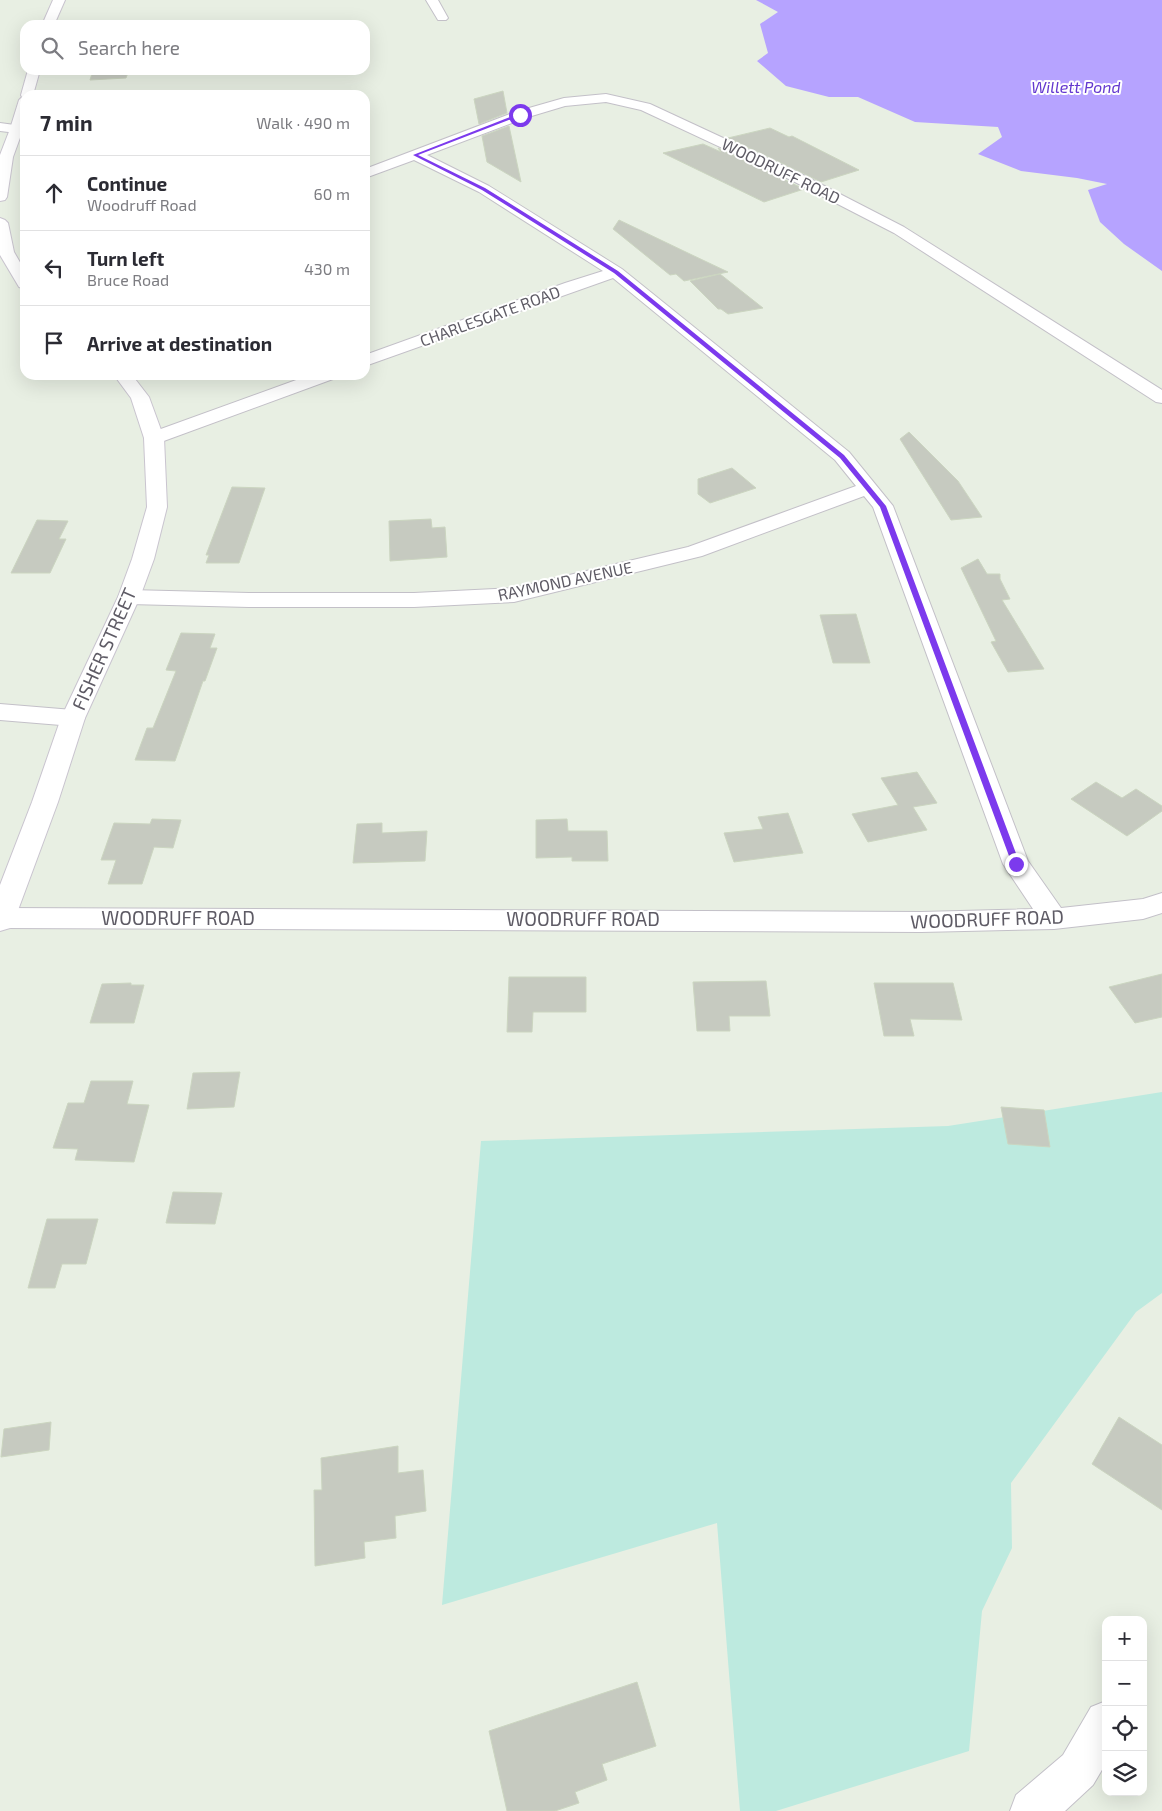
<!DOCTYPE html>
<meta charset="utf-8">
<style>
:root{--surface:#fff;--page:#f2f2f3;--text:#2b2b33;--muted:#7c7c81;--line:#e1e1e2}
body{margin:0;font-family:"Exo 2",sans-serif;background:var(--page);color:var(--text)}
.controls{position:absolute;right:15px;bottom:15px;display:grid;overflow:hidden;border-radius:10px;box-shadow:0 5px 20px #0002}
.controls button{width:45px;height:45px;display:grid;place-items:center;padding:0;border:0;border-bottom:1px solid var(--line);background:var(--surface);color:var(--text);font:25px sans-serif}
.stop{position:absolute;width:15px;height:15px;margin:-11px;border:4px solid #7c3aed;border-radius:50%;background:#fff}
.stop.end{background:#7c3aed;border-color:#fff;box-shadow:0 1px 5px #0008}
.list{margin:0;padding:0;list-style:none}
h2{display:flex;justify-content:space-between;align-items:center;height:65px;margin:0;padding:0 20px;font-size:21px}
h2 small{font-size:16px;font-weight:400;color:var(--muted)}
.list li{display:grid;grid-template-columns:32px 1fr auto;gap:15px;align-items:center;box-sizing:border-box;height:75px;padding:0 20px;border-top:1px solid var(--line)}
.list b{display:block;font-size:19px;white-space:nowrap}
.list p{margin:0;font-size:16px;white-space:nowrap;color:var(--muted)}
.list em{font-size:16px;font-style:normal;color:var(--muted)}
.icon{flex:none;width:28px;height:28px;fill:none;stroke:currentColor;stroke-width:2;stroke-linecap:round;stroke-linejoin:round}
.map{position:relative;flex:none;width:1162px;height:1811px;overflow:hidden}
.search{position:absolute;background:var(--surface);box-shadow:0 5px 20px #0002;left:20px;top:20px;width:350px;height:55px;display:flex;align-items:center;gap:12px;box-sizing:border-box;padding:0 18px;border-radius:15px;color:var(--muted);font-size:19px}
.panel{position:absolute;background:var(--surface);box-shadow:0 5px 20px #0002;left:20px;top:90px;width:350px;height:290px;border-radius:15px}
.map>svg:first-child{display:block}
.green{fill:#bdeadf}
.water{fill:#b6a3ff}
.building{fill:#c6cac0;stroke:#cbd5c0}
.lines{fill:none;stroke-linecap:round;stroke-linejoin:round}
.street-casing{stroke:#c3c0c8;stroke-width:2}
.secondary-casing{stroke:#c9c4cf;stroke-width:2}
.street{fill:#fff;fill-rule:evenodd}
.secondary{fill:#fff;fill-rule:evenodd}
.route{fill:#7c3aed}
.labels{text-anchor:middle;stroke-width:4;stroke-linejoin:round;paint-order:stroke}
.far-water-label{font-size:16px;font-style:italic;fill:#6439cf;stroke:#fff}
.far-street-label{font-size:16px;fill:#5e5b65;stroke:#fff}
.street-label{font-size:19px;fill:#5e5b65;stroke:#fff}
</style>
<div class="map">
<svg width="1162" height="1811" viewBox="0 0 1162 1811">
<rect width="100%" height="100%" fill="#e8efe3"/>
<path class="green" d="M1162 1092V1293L1136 1312 1011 1483 1012 1548 982 1611 969 1751 776 1811H740L717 1523 442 1605 481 1141 948 1126Z"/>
<path class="water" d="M756 0H1162V271L1124 244 1100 222 1088 190 1107 184 1077 178 1021 171 978 154 1002 137 998 127 915 122 858 97H829L786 86 757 61 768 53 760 24 778 12Z"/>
<path class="building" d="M93 70H129L126 78 90 80Z
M503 91 507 113 479 124 474 99Z
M509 126 521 182 487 162 482 136Z
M770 128 789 137 792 136 859 170 821 182 728 138Z
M703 144 721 152 718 148 804 189 764 202 663 153Z
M619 220 690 254 728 272 684 281 676 274 670 275 613 229Z
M720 274 763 308 728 314 721 309H718L690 281Z
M909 432 958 481 982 517 951 520 900 439Z
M732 468 756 488 710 503 698 494V479Z
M232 487 265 488 239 563H206L209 555H206Z
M431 519 432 528 445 527 447 557 390 561 389 521Z
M37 520 68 521 59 539H66L50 573H11Z
M978 559 987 574H1000V579L1010 599 1002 600 1044 669 1008 672 991 642 996 641 961 568Z
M856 614 870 663H833L820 615Z
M181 633 215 634 210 648H217L205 681H203L175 761 135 760 147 728H153L176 671 166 670Z
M917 772 937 803 913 807 927 830 868 842 852 814 898 805 881 778Z
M1096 782 1122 798 1136 789 1162 806V811L1127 836 1071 799Z
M788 813 803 853 734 862 724 833 763 829 758 817Z
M152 819 181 820 173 848 154 847 142 884H108L116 860H101L114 823 150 824Z
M567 819 568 831H607L608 861H572V857L536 858V820Z
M382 823V833L427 831 425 861 353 863 357 824Z
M1162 974V1017L1135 1023 1109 987Z
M509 977H586V1012H533L532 1032H507Z
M766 981 770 1016H729L730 1031H697L693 982Z
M131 983V985H144L134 1023H90L102 984Z
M874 983H953L962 1020 910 1019 914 1036H884Z
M240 1072 234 1107 187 1109 193 1073Z
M91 1081H133L127 1104 149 1105 134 1162 75 1160 78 1149 53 1148 68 1103H84Z
M1001 1107 1044 1110 1050 1147 1008 1144Z
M173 1192 222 1193 215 1224 166 1223Z
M47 1219H98L86 1264H62L55 1288H28Z
M1119 1417 1162 1445V1510L1092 1464Z
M51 1422 49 1450 1 1457 4 1429Z
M398 1446V1473L423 1470 426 1511 395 1516 396 1538 364 1542 365 1558 315 1566 314 1490H322L321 1458Z
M637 1682 656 1746 602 1764 607 1780 575 1792 579 1803 555 1811H507L489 1731Z"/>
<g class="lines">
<g class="street-casing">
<path id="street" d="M426 0H438L448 18 446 20H438Z
M606 94 650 104 803 175 904 227 1162 390V403L1156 402 894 233 793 181 641 110 606 102 565 106 525 118 427 155 489 186 622 269 849 452 893 506 1028 861 1061 908 1143 899 1162 893V913L1143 919 1054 929 921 932 0 928 1 908 921 912 1033 909 1003 864 873 507 864 496 702 556 514 602 414 607H249L129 604 121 602 118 597 121 592 129 590 249 593H414L514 588 688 547 856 486 835 460 613 278 365 366V355L565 283 603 271 479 192 414 160 365 178V169L515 112 564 98Z
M0 123 22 126 24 129 17 133 0 131Z
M310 375H336L333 379 161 442 154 444 147 442 144 438 147 434Z
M0 704 73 710 82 713 85 718 82 723 73 726 0 720Z
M1106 1701V1763L1093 1785 1065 1811H1010L1016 1795 1063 1755 1091 1707Z"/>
</g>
<g class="secondary-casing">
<path id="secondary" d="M53 0H65L54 25H42Z
M28 70H40L33 95H25V124L13 157 7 197 5 200 0 201V155L10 129 19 100 22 97 21 95Z
M0 218 5 220 8 223 14 252 25 271V289L19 287 0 255Z
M114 375H132L149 397 164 438 167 507 154 559 140 597 85 718 58 802 14 921 10 928 0 931V885L32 802 61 718 118 597 132 559 147 507 144 438 131 398Z"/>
</g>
<use href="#street" class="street"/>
<use href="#secondary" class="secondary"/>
</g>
<path class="route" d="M518 114 522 115 418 155 485 188 618 271 844 455 886 506 1020 864 1019 866 1016 867 1012 864 880 507 840 458 614 273 482 190 413 155Z"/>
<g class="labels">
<g class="far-water-label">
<text x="1076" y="93">Willett Pond</text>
</g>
<g class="far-street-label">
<text transform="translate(781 171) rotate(26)" y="6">WOODRUFF ROAD</text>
<text transform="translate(490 316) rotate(-20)" y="6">CHARLESGATE ROAD</text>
<text transform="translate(565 581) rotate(-12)" y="6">RAYMOND AVENUE</text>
</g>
<g class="street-label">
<text transform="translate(104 649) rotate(-66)" y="7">FISHER STREET</text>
<text x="178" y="925">WOODRUFF ROAD</text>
<text x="583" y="926">WOODRUFF ROAD</text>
<text transform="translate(987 919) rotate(-2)" y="7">WOODRUFF ROAD</text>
</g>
</g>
</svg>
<div class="controls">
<button>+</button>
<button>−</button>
<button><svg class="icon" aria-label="locate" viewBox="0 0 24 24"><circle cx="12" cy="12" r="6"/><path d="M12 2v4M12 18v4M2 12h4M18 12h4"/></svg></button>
<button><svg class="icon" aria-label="layers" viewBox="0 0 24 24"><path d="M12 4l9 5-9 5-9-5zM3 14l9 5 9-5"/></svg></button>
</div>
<div class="stop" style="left:520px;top:115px"></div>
<div class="stop end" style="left:1016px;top:864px"></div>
<div class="search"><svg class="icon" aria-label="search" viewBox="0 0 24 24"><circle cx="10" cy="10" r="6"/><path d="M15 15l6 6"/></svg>Search here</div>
<section class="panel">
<h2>7 min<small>Walk · 490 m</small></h2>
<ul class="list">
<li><svg class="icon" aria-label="ahead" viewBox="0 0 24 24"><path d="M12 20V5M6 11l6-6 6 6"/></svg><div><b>Continue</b><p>Woodruff Road</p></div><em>60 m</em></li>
<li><svg class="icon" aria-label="left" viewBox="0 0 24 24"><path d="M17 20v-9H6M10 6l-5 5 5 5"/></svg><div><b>Turn left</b><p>Bruce Road</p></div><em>430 m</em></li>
<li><svg class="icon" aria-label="arrive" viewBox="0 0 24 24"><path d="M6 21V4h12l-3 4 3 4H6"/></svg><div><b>Arrive at destination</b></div></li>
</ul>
</section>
</div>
